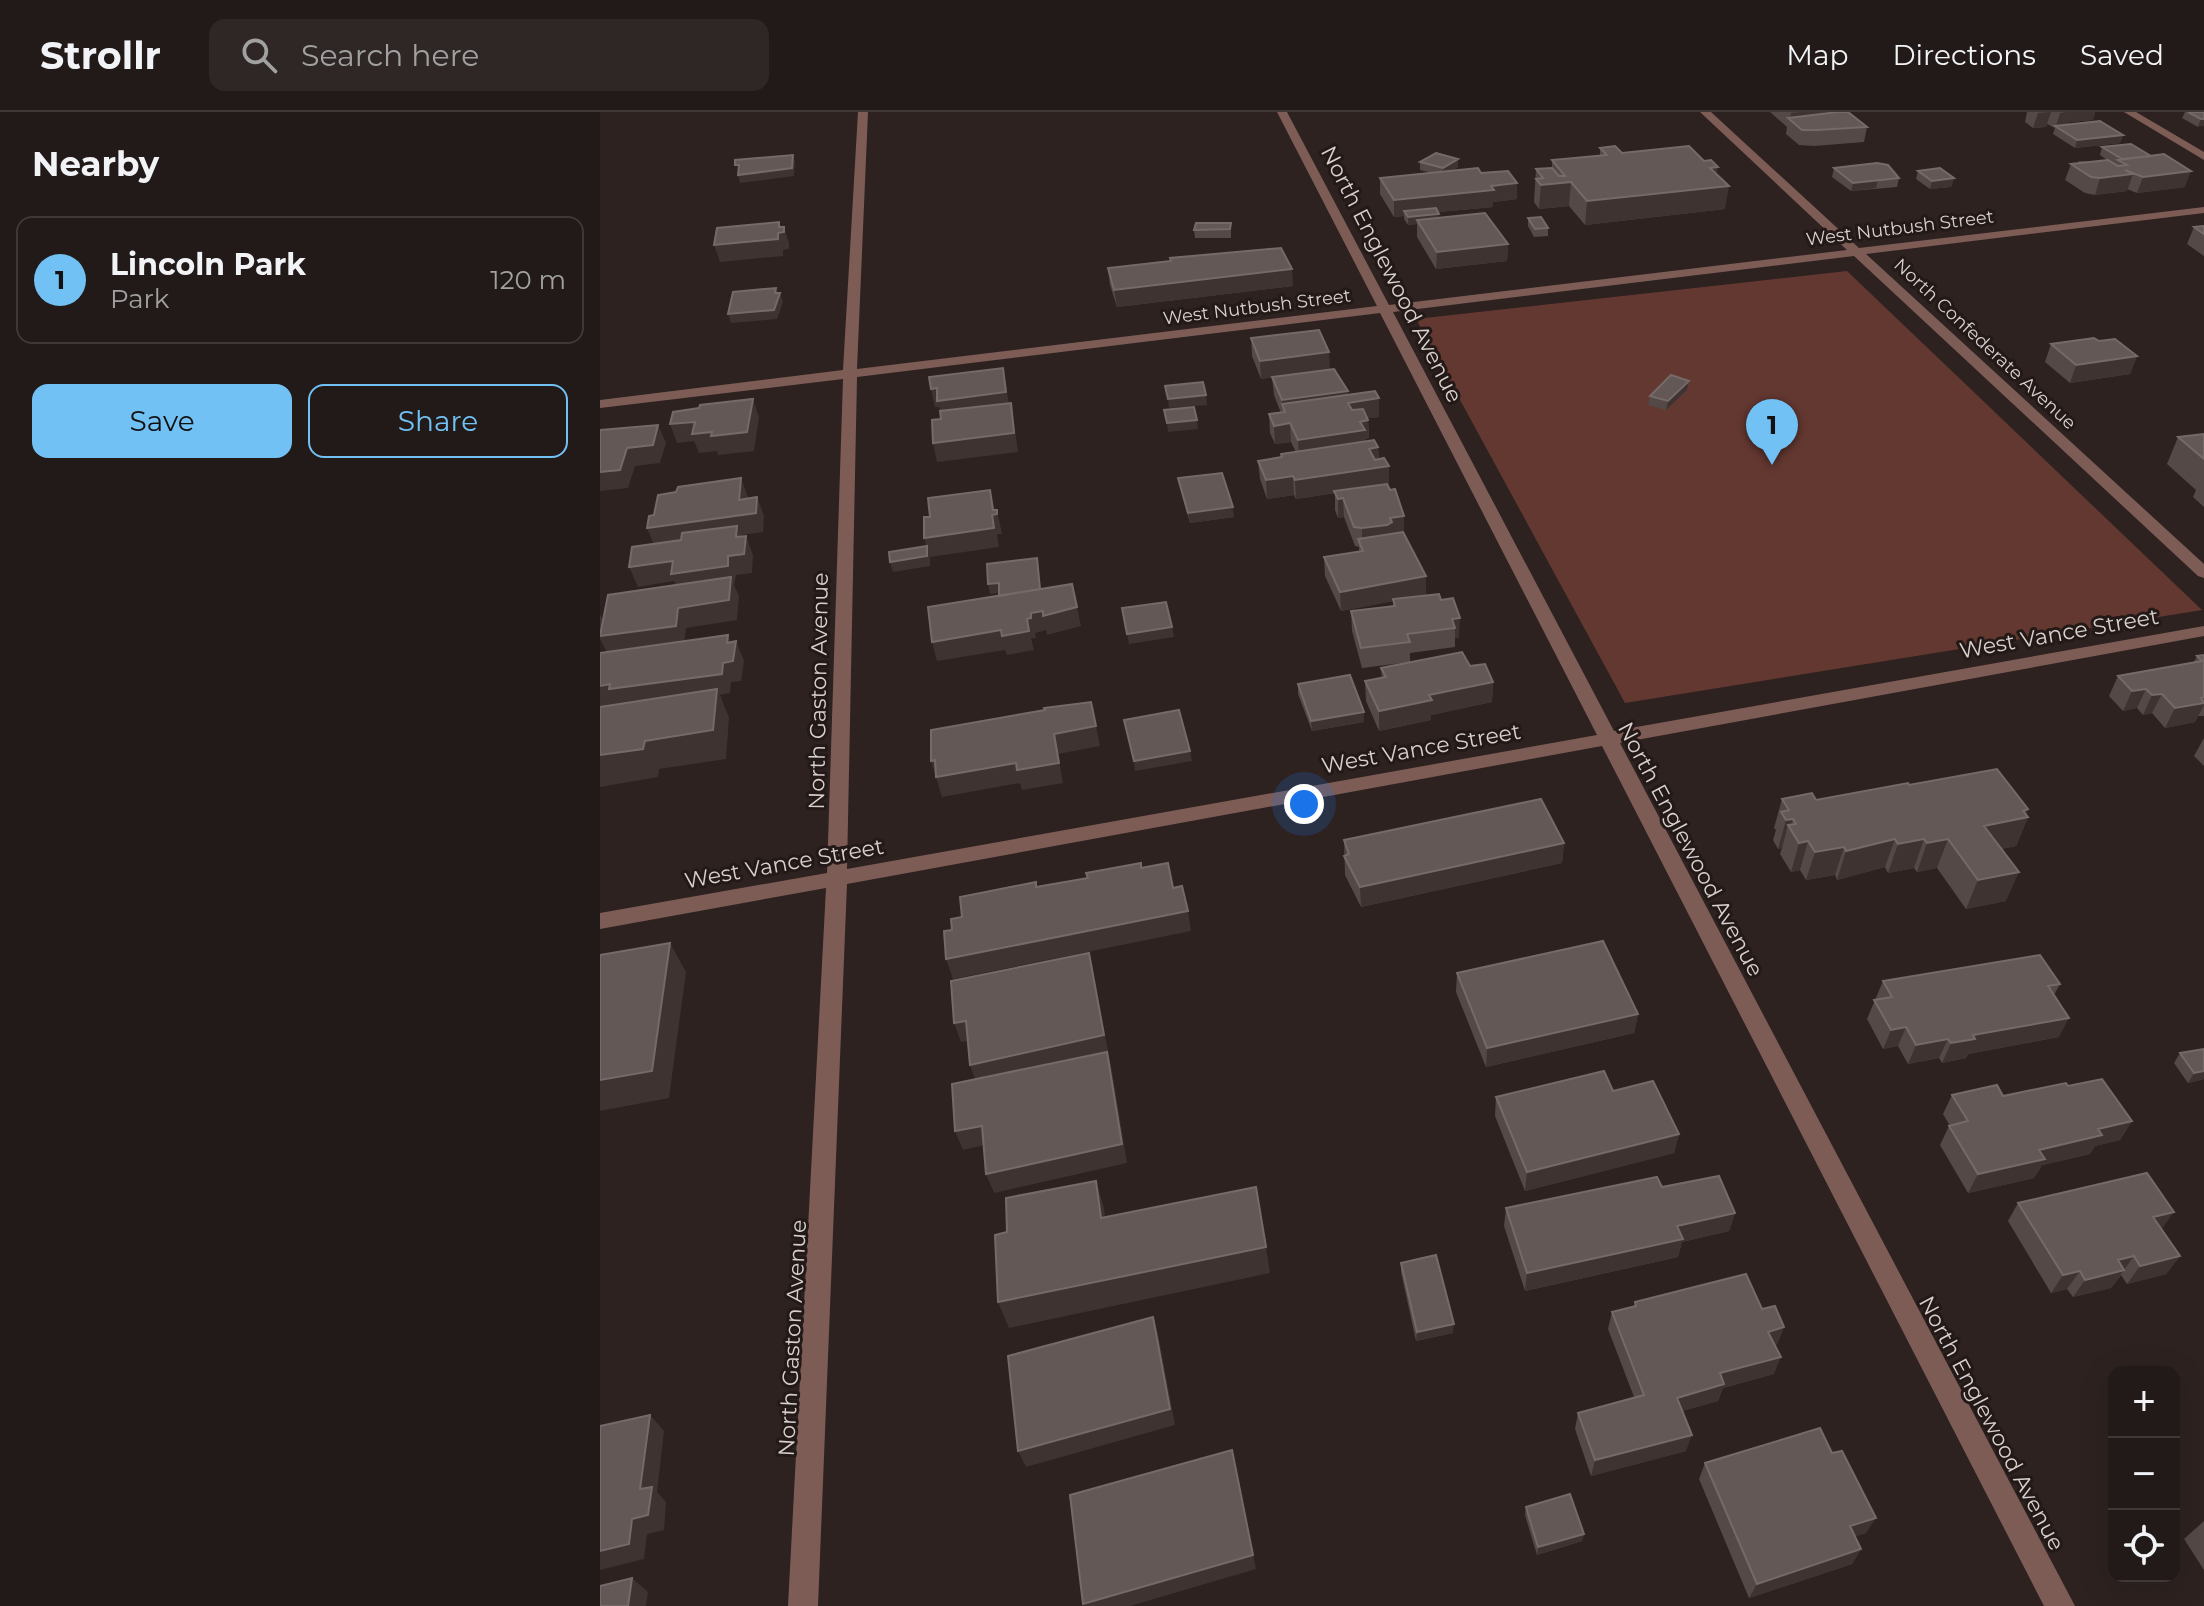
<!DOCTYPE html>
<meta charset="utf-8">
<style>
:root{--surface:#221a18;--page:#2e2725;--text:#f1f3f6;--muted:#a2a1a2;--line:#3f3837;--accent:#72c1f5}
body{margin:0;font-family:Montserrat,sans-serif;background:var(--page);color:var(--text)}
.controls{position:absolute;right:24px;bottom:24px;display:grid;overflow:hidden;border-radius:16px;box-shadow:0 8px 32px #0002}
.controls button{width:72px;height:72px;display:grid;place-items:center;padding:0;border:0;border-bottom:2px solid var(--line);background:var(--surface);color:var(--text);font:40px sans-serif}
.you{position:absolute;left:704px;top:692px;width:28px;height:28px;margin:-20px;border:6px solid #fff;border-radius:50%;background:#1a73e8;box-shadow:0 0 0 12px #1a73e833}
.badge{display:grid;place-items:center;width:52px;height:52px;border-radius:50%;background:var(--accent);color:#111;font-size:26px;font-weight:700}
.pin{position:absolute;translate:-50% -66px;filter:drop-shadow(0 2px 4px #0008)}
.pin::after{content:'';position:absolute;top:42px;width:28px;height:24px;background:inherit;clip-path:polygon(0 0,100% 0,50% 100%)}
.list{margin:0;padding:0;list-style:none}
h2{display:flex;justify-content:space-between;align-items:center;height:104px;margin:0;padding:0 32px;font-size:34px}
h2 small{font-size:26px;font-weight:400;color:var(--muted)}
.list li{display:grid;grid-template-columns:52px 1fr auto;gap:24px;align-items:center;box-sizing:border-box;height:128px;margin:0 16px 16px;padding:0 16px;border:2px solid var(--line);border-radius:16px}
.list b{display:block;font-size:30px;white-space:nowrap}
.list p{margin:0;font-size:26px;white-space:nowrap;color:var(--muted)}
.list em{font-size:26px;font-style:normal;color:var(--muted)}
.actions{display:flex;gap:16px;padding:24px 32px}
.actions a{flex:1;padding:18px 0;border:2px solid var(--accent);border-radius:16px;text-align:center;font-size:28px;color:var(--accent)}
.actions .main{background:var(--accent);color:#111}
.icon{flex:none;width:44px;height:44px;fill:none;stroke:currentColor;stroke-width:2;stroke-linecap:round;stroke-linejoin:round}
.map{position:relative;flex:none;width:1604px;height:1494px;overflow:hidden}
header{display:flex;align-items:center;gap:48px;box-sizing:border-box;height:112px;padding:0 40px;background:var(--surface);border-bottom:2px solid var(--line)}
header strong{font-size:38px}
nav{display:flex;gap:44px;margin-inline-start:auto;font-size:28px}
.search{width:560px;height:72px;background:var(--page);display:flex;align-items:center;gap:20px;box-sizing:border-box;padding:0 28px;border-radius:16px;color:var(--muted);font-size:30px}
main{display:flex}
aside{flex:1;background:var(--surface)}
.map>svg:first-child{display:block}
.green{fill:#633831}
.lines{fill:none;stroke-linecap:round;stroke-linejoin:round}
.minor{fill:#7e5c56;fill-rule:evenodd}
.wall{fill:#554947}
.shaded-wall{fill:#3f3331}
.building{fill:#635856;stroke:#756a68;stroke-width:2}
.labels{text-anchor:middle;stroke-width:6;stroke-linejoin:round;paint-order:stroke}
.far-street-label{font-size:18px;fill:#d7d0ce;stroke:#231917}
.street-label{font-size:22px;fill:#d7d0ce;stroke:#231917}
</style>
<header>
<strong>Strollr</strong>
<div class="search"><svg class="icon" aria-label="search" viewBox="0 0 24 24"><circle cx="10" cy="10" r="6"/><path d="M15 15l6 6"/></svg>Search here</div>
<nav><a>Map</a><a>Directions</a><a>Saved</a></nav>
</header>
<main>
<aside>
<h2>Nearby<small></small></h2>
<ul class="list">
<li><span class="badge">1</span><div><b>Lincoln Park</b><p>Park</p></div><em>120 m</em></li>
</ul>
<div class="actions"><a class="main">Save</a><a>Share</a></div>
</aside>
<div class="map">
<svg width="1604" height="1494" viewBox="0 0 1604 1494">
<rect width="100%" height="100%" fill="#2d2220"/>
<path class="green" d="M1247 159 1602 498 1025 591 816 207Z"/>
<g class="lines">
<path class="minor" d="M258 0H268L257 257 777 194 677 0H687L789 193 1247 138 1100 0H1111L1259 136 1604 95V101L1266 142 1604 452V466L1598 464 1254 144 793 200 1014 619 1604 514V524L1020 631 1475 1494H1444L1002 634 247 772 218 1494H188L226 776 0 817V801L227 761 243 267 0 296V288L243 258ZM780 201 997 623 247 757 257 265Z
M1524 0H1536L1604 40V48Z"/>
</g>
<path class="wall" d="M1170 0H1230V1L1267 15 1264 30 1214 34 1199 33 1186 22 1187 15Z
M1427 0H1495L1493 8 1469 10V12L1523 23 1520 31 1475 36 1453 22 1455 16 1447 12 1446 15 1433 16 1425 10Z
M1585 0H1604L1598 15 1582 6Z
M1502 35 1585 75 1537 81 1527 77V79L1495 83 1485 81 1465 68 1471 52 1478 51 1479 49 1491 50 1507 48 1500 43Z
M1000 36 1117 62 1125 97 985 113 969 94 939 97 934 90 936 57 952 56V48L1000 43Z
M858 47V55L851 59 881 61 917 87 893 90V95L839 100V106L908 132 907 149 836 157 817 125V112L808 113 804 107V104L794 105 780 82V66L832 61 820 58V50Z
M1234 56 1299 66 1297 75 1251 79 1232 65Z
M1318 59 1354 66 1351 75 1330 77 1316 67Z
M928 106 948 116V124L934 125 928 114Z
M631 111V126H595L594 118Z
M1604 114V144L1587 132 1594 115Z
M508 156 693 174 517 195 510 173Z
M651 226 729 240V257L748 279V283L779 305 768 306 769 326 765 327V330L778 335 779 347 789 354V373H788L826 483 841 488 853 486 859 526H855V535L810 541V550L762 556 752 519 751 499 793 494V489L741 499 725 464 724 445 759 440V435L755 434 744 405 738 406 735 398V381L696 387 694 383 667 387 660 367 658 349 681 345V342L696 340 691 330 675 332 670 321 669 302 681 301 674 283 672 265 661 267 652 244Z
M1499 229 1537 244 1530 262 1470 271 1445 250 1451 232Z
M1089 269 1087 278 1066 298 1048 293 1050 284Z
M1604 322V395L1593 385 1596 378 1567 352 1578 325Z
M578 366 634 405 590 411 580 376Z
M1604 543V604H1598L1595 610 1565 616 1552 601 1543 603 1537 596 1523 599 1509 584 1518 564 1594 550 1597 544Z
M870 554 893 570 892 590 831 603V608L779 619 766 589 765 569 782 566 781 556Z
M698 572 764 600V610L712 619 698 582Z
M1604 626V654L1594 644Z
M1309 673 1428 697 1426 703 1428 705 1416 734 1401 737 1406 789 1366 797 1337 756 1317 760 1314 756 1288 761 1285 755 1237 768 1235 763 1206 768 1200 758 1191 760 1180 742 1182 736 1178 737 1173 728 1176 718 1174 716 1182 687 1216 688Z
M744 728 964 731 962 751 761 795 745 763Z
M857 861 1038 902 1034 921 886 955 856 880Z
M1283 869 1460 872 1454 883 1459 925 1368 942 1366 946 1342 951 1339 946 1308 952 1298 934 1283 937 1267 907Z
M1604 937V967L1588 971 1574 951 1580 941Z
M1468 974 1532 1009 1520 1028 1495 1034 1490 1042 1442 1053 1434 1066 1368 1081 1340 1033 1349 1014H1350L1343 1002 1352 983 1403 984Z
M1013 979 1079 1022 1074 1041 925 1079 895 1004 896 985Z
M1062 1075 1135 1101 1129 1119 1082 1130 1078 1145 925 1179 904 1114 906 1096Z
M1418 1091 1561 1117 1580 1144 1566 1162 1527 1172 1521 1163 1511 1176 1473 1185 1467 1177 1451 1181 1408 1109Z
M801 1151 853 1221 816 1229 801 1160Z
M1035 1190 1162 1197 1184 1215 1177 1232 1175 1233 1174 1262 1123 1276 1118 1289 1082 1299 1086 1339 991 1364 975 1317 978 1301 1034 1285 1008 1217 1012 1200 1034 1194Z
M1105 1351 1266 1421 1255 1424 1261 1437 1252 1452 1149 1486 1099 1367Z
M926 1395 984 1422 982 1429 937 1443 925 1403Z
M1604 1409V1458L1584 1427Z"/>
<path class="shaded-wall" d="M1201 0H1230L1228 13 1190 7 1191 1Z
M1451 0 1446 15 1433 16 1438 1Z
M1466 0H1495L1493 8 1469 10 1468 15 1456 14 1460 1Z
M1601 7H1604V14L1598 15Z
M1523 23 1520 31 1475 36 1477 28Z
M193 43 195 51 194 64 140 71 138 63Z
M858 47V55L842 64 843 56Z
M1118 55 1115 75 1129 74 1125 97 985 113 987 89 1110 56Z
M1591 59 1585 75 1537 81 1543 65Z
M1533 62 1527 79 1495 83 1500 66Z
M1354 66 1351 75 1330 77 1332 69Z
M1278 68 1276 76 1251 79 1253 71Z
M971 70 969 94 939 97 941 73Z
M917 71V87L893 90V95L807 103 804 99V104L794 105V88L891 74Z
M839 102V110L817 108V112L808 113V105Z
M179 110 183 120 184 115 189 131V137L183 138V144L120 150 114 133 179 115Z
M908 132 907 149 836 157 837 140Z
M692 157 693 174 517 195 514 178Z
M176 176 179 185 180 181 183 190 177 207 131 211 128 202 175 181Z
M729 240 730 258 661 267 660 249Z
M1537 244 1530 262 1470 271 1476 253Z
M403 256 410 299 342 307 339 295H335L331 277Z
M1089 269 1087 278 1066 298 1068 289Z
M748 279 749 291 779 286V305L748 309 685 300 682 292V288Z
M606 283 607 293 569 296 568 287Z
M153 287 159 305 154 339 118 343 117 339 99 341 94 329 77 331 70 312 95 310Z
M411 291 414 309 418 340 337 350 333 331Z
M597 308 598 317 568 320 567 311Z
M768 308 769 326 765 327V337L699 346 698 328Z
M690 311 691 330 675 332 674 314Z
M58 313 66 331 60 351 35 354 28 376 0 379V360L27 336Z
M778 335 779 354 769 337Z
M789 354V373L696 387 695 368Z
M693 364 694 383 667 387 666 368Z
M141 366 148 385 146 402 157 385 164 404 163 420 141 423 145 433 146 424 153 443 152 461 136 463 134 473 139 484 137 508 86 516 84 533 9 544 0 527V502L3 509 79 481 74 469 38 475 29 455 73 449 128 454 55 435 47 416 139 388Z
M390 378 396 403 397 398 401 417 402 422H397L399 435 330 445V454L293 460 290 450 327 436 324 426Z
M743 386 744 405 738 406V387Z
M633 395 634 405 590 411 588 401Z
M804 404V423L762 435V416L790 406Z
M826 464V483L741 499 740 480Z
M399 471 401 481 390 482 388 472Z
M477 495 481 514 447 523 446 518 435 521 436 526H431L434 538 407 543 405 538 337 549 332 530 427 507 431 501Z
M860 506 859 526H855V516L852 507Z
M572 515 574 525 529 532 527 522Z
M128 523 135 540 136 529 144 549 141 569 131 570 130 581 120 583 129 606 126 647 59 657 58 665 0 675V574L127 531Z
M893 570 892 590 831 603V608L779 619V599L829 583Z
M1546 577 1537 596 1523 599 1532 579Z
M1562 582 1552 601 1543 603 1552 583Z
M491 590 500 634 458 642 463 671 422 678 420 671 342 685 331 649Z
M1604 591V593L1595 610 1565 616 1575 596Z
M764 600V610L712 619 711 609Z
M590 639 592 649 535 659 534 649Z
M1428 697 1425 706 1428 705 1416 734 1372 743 1384 714Z
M1193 707 1190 717 1188 713 1182 736 1178 737 1186 708Z
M1295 727 1285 755 1237 768 1246 739Z
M1324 727 1314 756 1288 761 1298 732Z
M1348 727 1337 756 1317 760 1327 731Z
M1208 729 1200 758 1191 760 1199 731Z
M964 731 962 751 761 795 760 775Z
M1244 735 1235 763 1206 768 1215 740Z
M1419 760 1406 789 1366 797 1378 768Z
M588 799 591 819 353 867 346 847Z
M70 831 86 860 69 986 0 999V968Z
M489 841 512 959 527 1051 394 1081 386 1062 522 1032 377 972 370 953Z
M1038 902 1034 921 886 955 887 936Z
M1469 906 1459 925 1368 942 1366 946 1342 951 1351 931 1373 923Z
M366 909 373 928 361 930 354 911Z
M1306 915 1298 934 1283 937 1291 918Z
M1348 927 1339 946 1308 952 1316 933Z
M1604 959V967L1588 971 1594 961Z
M1532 1009 1520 1028 1495 1034 1490 1042 1442 1053 1434 1066 1368 1081 1378 1062 1439 1038 1498 1017Z
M382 1014 389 1032 363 1038 355 1019Z
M1079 1022 1074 1041 925 1079 927 1060Z
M496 1069 504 1096 508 1132 501 1106Z
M1574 1100 1561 1118 1553 1105Z
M1135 1101 1129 1119 1082 1130 1078 1145 925 1179 927 1161 1077 1114Z
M666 1135 670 1161 409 1216 398 1190Z
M1534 1144 1511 1176 1473 1185 1485 1168 1518 1148Z
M1580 1144 1566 1162 1527 1172 1540 1154Z
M1480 1159 1467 1177 1451 1181 1463 1163Z
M553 1205 558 1222 575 1313 426 1355 418 1339Z
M854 1212 853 1221 816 1229 817 1220Z
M1184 1215 1177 1232 1162 1237 1168 1220Z
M1181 1245 1174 1262 1123 1276 1118 1289 1072 1302 1077 1286 1120 1261Z
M50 1303 64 1319 57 1380 66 1390 64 1418 47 1422 44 1447 0 1458V1439L32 1407 40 1377Z
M1092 1323 1086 1339 991 1364 995 1348Z
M632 1338 656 1457 530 1494H484L483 1492Z
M1276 1406 1266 1421 1241 1429 1250 1414Z
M984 1422 982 1429 937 1443 938 1435Z
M1261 1437 1252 1452 1149 1486 1157 1472Z
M32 1466 48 1480 46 1494H28Z"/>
<path class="building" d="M1238 0H1248L1267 15 1217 18H1202L1188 6Z
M1588 0H1604V7H1601Z
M1500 9 1523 23 1477 28 1455 14Z
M1531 32 1551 44 1522 47 1502 35Z
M1015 34 1022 41 1089 34 1104 49 1111 48 1118 55 1110 56 1129 74 987 89 971 70 941 73 936 67 943 66 936 57 952 56 959 64H965L952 48 1007 43 1000 36Z
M836 41 858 47 843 56 820 50Z
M1564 42 1591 59 1543 65 1525 58 1533 62 1500 66 1491 65 1471 52 1508 48 1518 54 1527 53 1518 48Z
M193 43 192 56 138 63 139 53H135V48Z
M1277 51 1288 53 1299 66 1253 71 1234 56Z
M878 56 881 61 908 59 917 71 891 74 894 78 794 88 780 66Z
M1340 56 1354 66 1332 69 1318 59Z
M836 96 839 102 808 105 804 99Z
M885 101 908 132 837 140 817 108Z
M941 105 948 116 935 117 928 106Z
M179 110V115H184V120L178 121V127L114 133 117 116Z
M596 111H631L630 117 594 118Z
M1604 114V122L1594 115Z
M681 136 692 157 514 178 508 156 571 149 570 146Z
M176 176 175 181H180L174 198 128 202 133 180Z
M719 218 729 240 660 249 651 226Z
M1494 226 1499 229 1515 227 1537 244 1476 253 1451 232Z
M403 256 406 280 337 289V276L331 277 329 265Z
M734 257 748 279 682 288 672 265Z
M1071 263 1089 269 1068 289 1050 284Z
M603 270 606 283 568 287 565 274Z
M775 279 779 286 748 291 752 298 763 297 768 308 760 310 765 318 698 328 690 311 674 314 669 302 685 300 682 292Z
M153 287 147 320 111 324 112 320 92 322 95 310 70 312 73 300 99 296 100 293Z
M411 291 414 321 333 331 332 308 341 307 340 299Z
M594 295 597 308 567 311 564 298Z
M58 313 53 333 27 336 20 358 0 360V318Z
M1604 322V347L1578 325Z
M774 328 778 335 769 337 775 348 784 346 789 354 695 368 693 364 666 368 658 349 682 345 681 342Z
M622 361 633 395 588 401 578 366Z
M141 366 139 388 157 385 156 401 47 416 49 404 54 403 58 383 76 380 78 375Z
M787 372 790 378 795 377 804 404 790 406 792 410 787 413 762 416 754 415 743 386 738 387 734 379Z
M390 378 393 398H397V402L392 403 394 416 324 426V405H330L328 386Z
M137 414 136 425 146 424 144 442 128 444V454L71 462 73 449 29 455 32 435 81 428 82 421Z
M803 420 826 464 740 480 724 445 763 439 758 427Z
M327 434V444L290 450 289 440Z
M437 446 440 477 399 484V471L388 472 387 452Z
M131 465 129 488 78 496 76 514 0 524 8 483Z
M472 472 477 495 443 504V499L431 501V506L427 507 429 519 402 524 401 518 332 530 328 495Z
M839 482 841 488 853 486 860 506 852 507 855 516 807 522 810 530 761 536 751 499 795 494 793 487Z
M566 490 572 515 527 522 522 496Z
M128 523 127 531 136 529 133 549 123 551 122 562 9 577 10 572 0 574V541Z
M862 540 870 554 885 552 893 570 829 583 832 588 779 599 765 569 786 565 781 556Z
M1604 543V585L1601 586 1604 591 1575 596 1562 582 1552 583 1546 577 1532 579 1518 564 1602 549 1597 544Z
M750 563 764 600 711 609 698 572Z
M117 577 113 618 45 629 43 637 0 643V595Z
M491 590 496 614 454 622 459 651 417 658 416 651 336 665 335 648 331 649V618L445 598 444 596Z
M579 598 590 639 534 649 524 608Z
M1397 657 1428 697 1423 699 1428 705 1384 714 1419 760 1378 768 1348 727 1327 731 1324 727 1298 732 1295 727 1246 739 1244 735 1215 740 1208 729 1199 731 1188 713 1196 712 1193 707 1186 708 1181 700 1189 698 1182 687 1212 681 1216 688 1308 671 1309 673Z
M941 687 964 731 760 775 744 744 749 742 744 728Z
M541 751V756L568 751 573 776 582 774 588 799 346 847 344 819 352 818 351 807 362 805 360 785 436 770V775L488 766 486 761Z
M1003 829 1038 902 887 936 857 861Z
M70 831 52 959 0 968V843Z
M489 841 504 923 370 953 366 909 354 911 351 869Z
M1440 843 1460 872 1448 874 1469 906 1373 923 1375 927 1351 931 1348 927 1316 933 1306 915 1291 918 1274 888 1292 885 1283 869Z
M1604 937V959L1594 961 1580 941Z
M507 940 522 1032 386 1062 382 1014 355 1019 352 972Z
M1004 959 1013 979 1053 969 1079 1022 927 1060 896 985Z
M1502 967 1532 1009 1498 1017 1502 1023 1439 1038 1445 1047 1378 1062 1349 1014 1368 1009 1352 983 1397 973 1403 984 1466 971 1468 974Z
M1547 1061 1574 1100 1553 1105 1580 1144 1540 1154 1534 1144 1518 1148 1524 1158 1485 1168 1480 1159 1463 1163 1418 1091Z
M1119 1064 1135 1101 1077 1114 1083 1127 927 1161 906 1096 1057 1065 1062 1075Z
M496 1069 501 1106 656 1075 666 1135 398 1190 395 1123 407 1120 406 1086Z
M836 1143 854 1212 817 1220 801 1151Z
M1146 1162 1162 1197 1175 1194 1184 1215 1168 1220 1181 1245 1120 1261 1124 1272 1077 1286 1092 1323 995 1348 978 1301 1044 1283 1012 1200 1036 1194 1035 1190Z
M553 1205 570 1297 418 1339 408 1244Z
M50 1303 40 1377 52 1375 48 1403 32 1407 29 1432 0 1439V1314Z
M1220 1316 1232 1341 1242 1339 1276 1406 1250 1414 1261 1437 1157 1472 1105 1351Z
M632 1338 653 1443 483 1492 470 1383Z
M970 1382 984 1422 938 1435 926 1395Z
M32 1466 28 1494H0V1474Z"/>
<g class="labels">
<g class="far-street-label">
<text transform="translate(1300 116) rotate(-7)" y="6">West Nutbush Street</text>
<text transform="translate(657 195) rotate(-7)" y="6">West Nutbush Street</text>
<text transform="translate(1385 232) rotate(43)" y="6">North Confederate Avenue</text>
</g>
<g class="street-label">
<text transform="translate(792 162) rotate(63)" y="8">North Englewood Avenue</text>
<text transform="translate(1459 521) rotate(-10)" y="8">West Vance Street</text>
<text transform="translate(218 579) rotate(-89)" y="8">North Gaston Avenue</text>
<text transform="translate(821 636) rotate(-10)" y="8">West Vance Street</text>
<text transform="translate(1091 737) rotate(62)" y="8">North Englewood Avenue</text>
<text transform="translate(184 751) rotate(-10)" y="8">West Vance Street</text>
<text transform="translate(192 1226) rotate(-87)" y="8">North Gaston Avenue</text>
<text transform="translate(1392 1311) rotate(62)" y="8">North Englewood Avenue</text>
</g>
</g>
</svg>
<div class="controls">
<button>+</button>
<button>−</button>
<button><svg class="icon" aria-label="locate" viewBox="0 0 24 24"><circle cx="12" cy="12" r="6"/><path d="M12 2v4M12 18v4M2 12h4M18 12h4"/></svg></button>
</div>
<div class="you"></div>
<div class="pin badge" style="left:1172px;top:353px">1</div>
</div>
</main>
